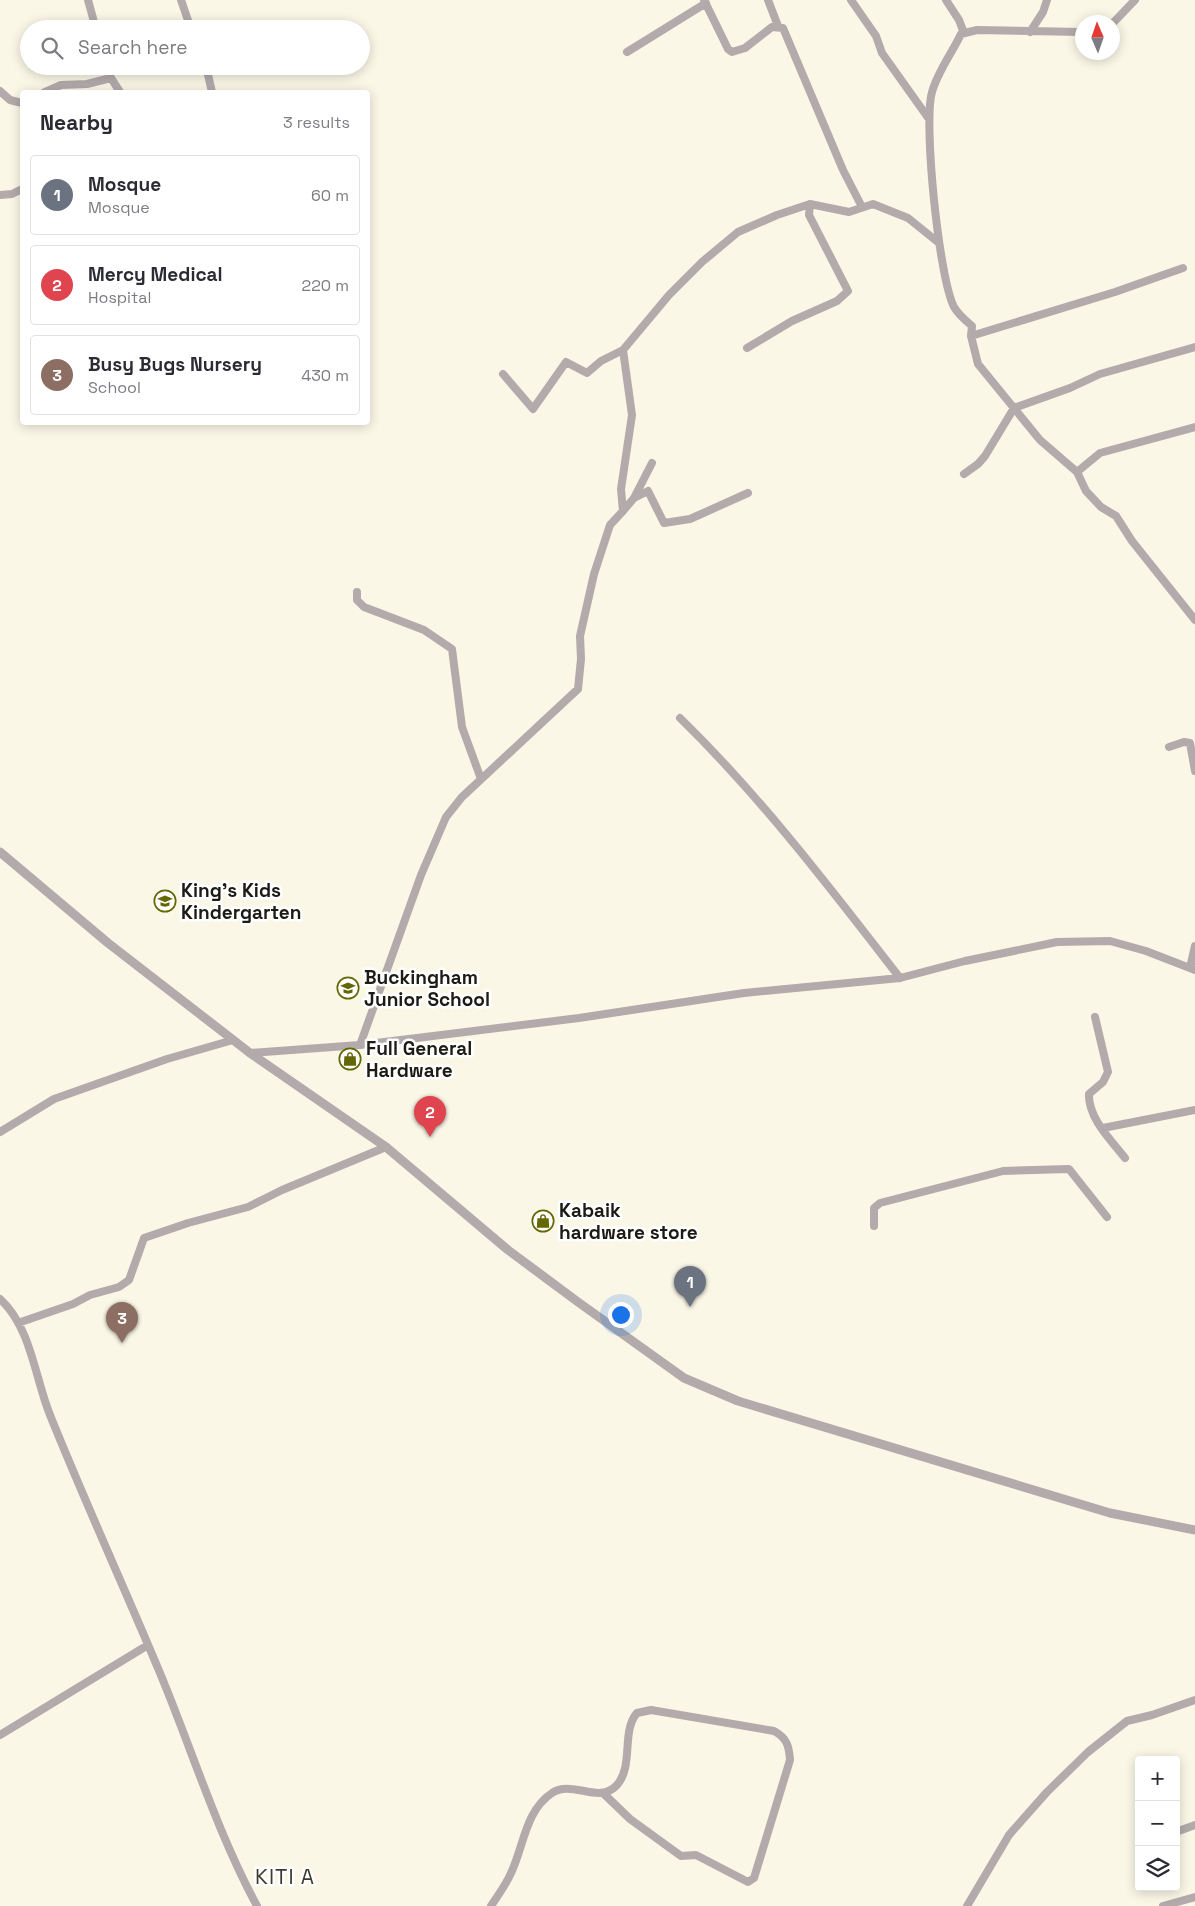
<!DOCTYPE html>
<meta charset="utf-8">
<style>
:root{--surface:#fff;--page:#f7f7f7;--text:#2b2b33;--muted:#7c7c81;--line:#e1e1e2;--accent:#636704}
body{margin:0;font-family:"Space Grotesk",sans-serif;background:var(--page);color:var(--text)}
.controls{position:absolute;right:15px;bottom:15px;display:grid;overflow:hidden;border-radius:5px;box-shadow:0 2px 12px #0003}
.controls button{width:45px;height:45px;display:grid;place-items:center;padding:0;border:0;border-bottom:1px solid var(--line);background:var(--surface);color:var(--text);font:25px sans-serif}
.compass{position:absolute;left:1075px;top:15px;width:45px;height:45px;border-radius:50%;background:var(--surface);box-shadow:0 2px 12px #0003;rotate:358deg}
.you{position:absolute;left:620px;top:1314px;width:18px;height:18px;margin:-12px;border:4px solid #fff;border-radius:50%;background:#1a73e8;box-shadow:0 0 0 8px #1a73e833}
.badge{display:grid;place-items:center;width:32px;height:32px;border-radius:50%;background:var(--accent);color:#fff;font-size:16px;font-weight:700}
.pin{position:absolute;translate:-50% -41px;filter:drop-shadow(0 1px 2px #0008)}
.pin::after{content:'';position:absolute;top:26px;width:18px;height:15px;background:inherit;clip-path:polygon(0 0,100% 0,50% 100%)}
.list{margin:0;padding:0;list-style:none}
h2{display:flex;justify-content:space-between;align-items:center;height:65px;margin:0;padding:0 20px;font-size:21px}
h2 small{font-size:16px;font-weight:400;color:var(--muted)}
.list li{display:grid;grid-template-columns:32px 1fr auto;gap:15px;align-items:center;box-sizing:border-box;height:80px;margin:0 10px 10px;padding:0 10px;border:1px solid var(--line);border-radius:5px}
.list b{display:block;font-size:19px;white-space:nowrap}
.list p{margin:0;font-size:16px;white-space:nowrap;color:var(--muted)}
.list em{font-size:16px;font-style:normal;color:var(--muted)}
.icon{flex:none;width:28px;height:28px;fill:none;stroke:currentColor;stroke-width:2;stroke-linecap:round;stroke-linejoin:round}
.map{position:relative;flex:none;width:1195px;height:1906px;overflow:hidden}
.search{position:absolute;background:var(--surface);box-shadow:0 2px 12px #0003;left:20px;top:20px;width:350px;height:55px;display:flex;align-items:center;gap:12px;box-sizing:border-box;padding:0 18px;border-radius:28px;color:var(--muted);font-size:19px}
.panel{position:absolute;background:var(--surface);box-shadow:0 2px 12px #0003;left:20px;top:90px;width:350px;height:335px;border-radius:5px}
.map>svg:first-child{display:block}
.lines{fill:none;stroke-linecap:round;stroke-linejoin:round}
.minor{stroke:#b2aaab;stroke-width:8}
.tertiary{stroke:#b2aaab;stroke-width:9}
.labels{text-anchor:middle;stroke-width:5;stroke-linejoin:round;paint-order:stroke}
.poi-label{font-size:19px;font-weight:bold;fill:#1c1b15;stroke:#fff;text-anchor:start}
.quarter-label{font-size:21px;letter-spacing:1px;fill:#3e3b2f;stroke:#fff}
</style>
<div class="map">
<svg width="1195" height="1906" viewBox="0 0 1195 1906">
<rect width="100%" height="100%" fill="#faf7e7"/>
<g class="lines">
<path class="minor" d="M88 0 96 29
M181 0 191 29
M704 0 728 49 732 52 745 48 772 27 783 28 843 170 862 207
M768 0 778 26
M851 0 876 36 882 53 929 119
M946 0 959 20 964 33
M1112 24 1135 0
M1030 32 1043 12 1047 0
M1082 32 977 30 961 34C952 53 938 71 932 92 923 122 939 278 954 307 958 314 966 321 972 326L971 336 978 364 1040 440 1077 472 1086 491 1101 507 1116 516 1132 541 1195 620
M627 52 706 3
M107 66 111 78 120 92
M206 66 212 92
M0 91 10 100 22 103
M45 92 61 85 87 84 111 78
M0 195 12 194 22 189
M971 336 1115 292 1183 268
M747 348 792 321 837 301 848 291 809 215 810 204
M503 374 533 409 566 362 587 373 601 361 623 350
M1077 472 1100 453 1195 427
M964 474 978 464 985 456 1014 408 1070 388 1100 374 1195 347
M634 498 648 491 664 523 690 519 748 493
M623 511 634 498 652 463
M357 592V600L364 607 424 630 452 649 462 727 481 779
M680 718C761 797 831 889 900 978
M1169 747 1184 742 1190 743 1195 771
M1190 968 1195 946
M1095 1017 1108 1072 1103 1082 1089 1094C1088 1118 1111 1140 1125 1158
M360 1045 421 875 446 817 462 797 578 689 581 659 580 636 594 574 610 525 623 511 621 489 632 415 623 350 669 295 702 262 738 232 777 215 810 204 849 212 873 204 908 218 939 243
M250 1053 360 1045 579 1018 744 993 900 978 965 961 1057 942 1110 941 1146 951 1195 970
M1103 1128 1195 1110
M0 1132 54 1099 167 1059 233 1040
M874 1226V1208L880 1203 1003 1171 1069 1169 1107 1217
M0 1299C31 1327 35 1378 50 1415 85 1502 124 1587 160 1673 192 1750 217 1832 257 1906
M18 1323 73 1304 90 1295 119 1287 129 1280 144 1238 188 1223 248 1207 282 1190 386 1147
M0 1735 148 1645
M1176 1832 1195 1825
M491 1906C498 1895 506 1885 511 1873 524 1846 525 1811 552 1793 572 1779 599 1805 617 1785 634 1766 621 1731 637 1713L651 1710 774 1731C787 1738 789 1746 790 1760L754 1878 748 1882 696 1855 681 1856 630 1819 603 1793
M967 1906 1009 1835 1047 1792 1088 1752 1127 1721 1152 1715 1195 1700
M1163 1906 1195 1897"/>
<path class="tertiary" d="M0 852 108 943 250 1053 386 1147 508 1250 578 1302 684 1378 738 1401 1110 1513 1195 1530"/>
</g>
<defs>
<g id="school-ring" transform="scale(1.125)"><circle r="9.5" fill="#fff" stroke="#636704" stroke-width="1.5"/><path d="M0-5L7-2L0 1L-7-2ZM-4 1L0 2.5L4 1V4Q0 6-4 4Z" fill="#636704"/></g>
<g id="shop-ring" transform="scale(1.125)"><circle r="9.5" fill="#fff" stroke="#636704" stroke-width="1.5"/><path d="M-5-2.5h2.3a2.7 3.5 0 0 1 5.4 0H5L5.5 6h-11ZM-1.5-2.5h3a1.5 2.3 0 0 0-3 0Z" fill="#636704"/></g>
</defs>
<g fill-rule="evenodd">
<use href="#school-ring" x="165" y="901"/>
<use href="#school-ring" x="348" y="988"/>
<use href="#shop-ring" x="350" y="1059"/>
<use href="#shop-ring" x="543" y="1221"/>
</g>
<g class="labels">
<g class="poi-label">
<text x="181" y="897">King's Kids<tspan x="181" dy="22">Kindergarten</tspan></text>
<text x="364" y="984">Buckingham<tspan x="364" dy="22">Junior School</tspan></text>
<text x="366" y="1055">Full General<tspan x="366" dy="22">Hardware</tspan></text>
<text x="559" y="1217">Kabaik<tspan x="559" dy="22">hardware store</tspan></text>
</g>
<g class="quarter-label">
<text x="285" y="1884">KITI A</text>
</g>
</g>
</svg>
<div class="controls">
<button>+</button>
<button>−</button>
<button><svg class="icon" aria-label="layers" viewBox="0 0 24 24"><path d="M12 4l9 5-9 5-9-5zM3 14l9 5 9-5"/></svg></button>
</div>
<svg class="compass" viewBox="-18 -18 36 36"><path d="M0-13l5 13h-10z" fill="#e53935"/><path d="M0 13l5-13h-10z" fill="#7c7c81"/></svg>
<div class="you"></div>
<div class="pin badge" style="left:690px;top:1307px;background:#6b7280">1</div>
<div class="pin badge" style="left:430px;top:1137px;background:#e0444e">2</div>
<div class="pin badge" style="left:122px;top:1343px;background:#8d6e63">3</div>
<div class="search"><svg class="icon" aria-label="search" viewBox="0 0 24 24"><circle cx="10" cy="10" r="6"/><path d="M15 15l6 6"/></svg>Search here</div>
<section class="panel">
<h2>Nearby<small>3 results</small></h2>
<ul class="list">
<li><span class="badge" style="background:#6b7280">1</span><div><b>Mosque</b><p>Mosque</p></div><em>60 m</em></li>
<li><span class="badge" style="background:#e0444e">2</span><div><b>Mercy Medical</b><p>Hospital</p></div><em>220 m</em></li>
<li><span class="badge" style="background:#8d6e63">3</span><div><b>Busy Bugs Nursery</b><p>School</p></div><em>430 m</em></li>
</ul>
</section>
</div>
